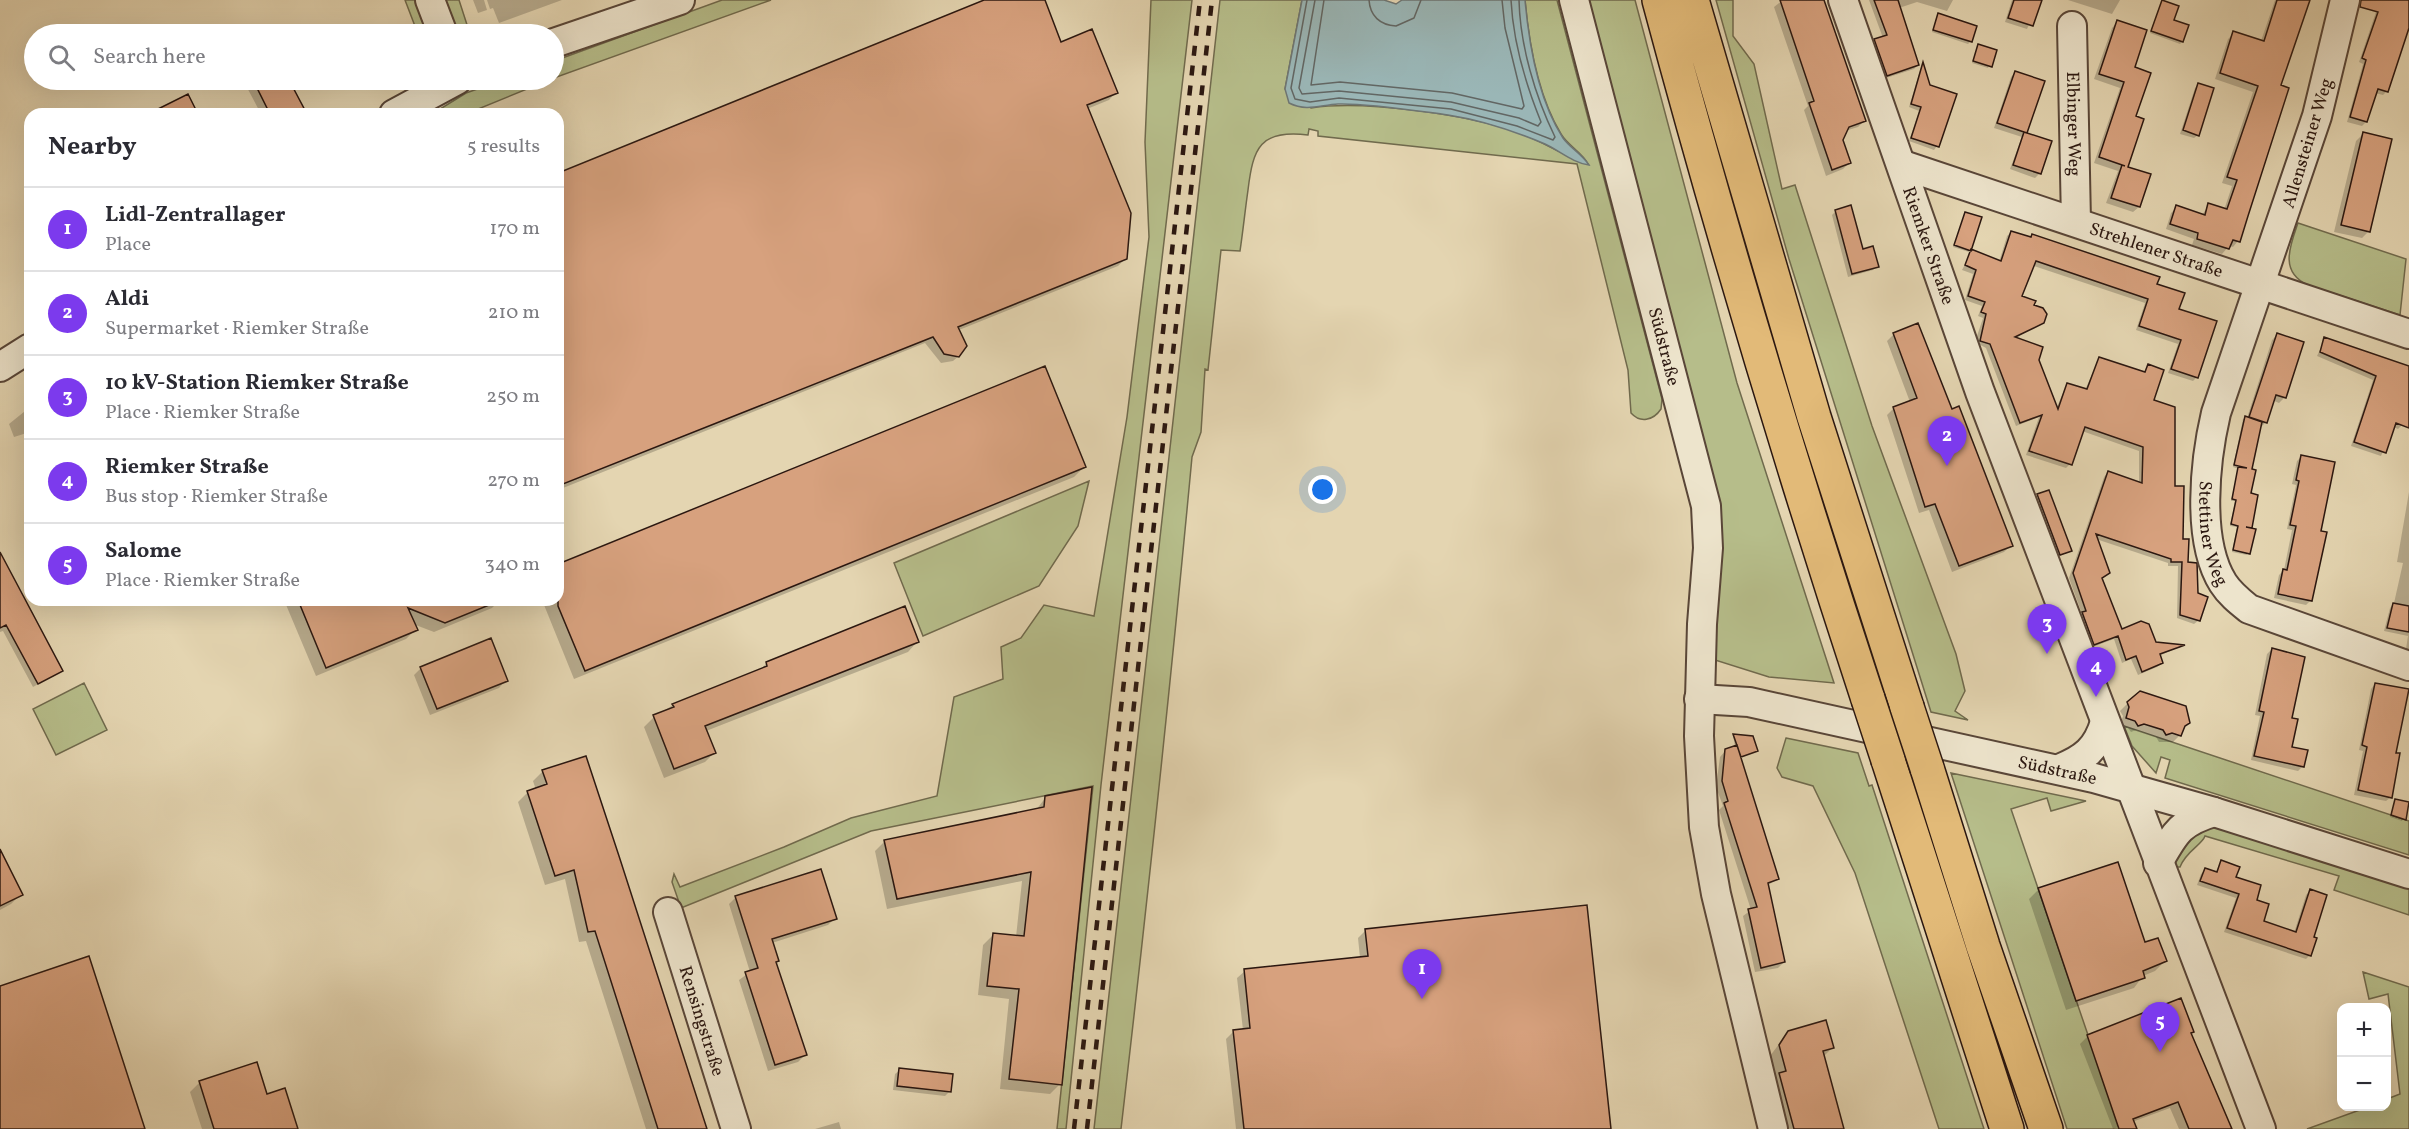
<!DOCTYPE html>
<meta charset="utf-8">
<style>
:root{--surface:#fff;--page:#f7f7f7;--text:#2b2b33;--muted:#7c7c81;--line:#e1e1e2;--accent:#7c3aed}
body{margin:0;font-family:Vollkorn,serif;background:var(--page);color:var(--text)}
.controls{position:absolute;right:18px;bottom:18px;display:grid;overflow:hidden;border-radius:12px;box-shadow:0 6px 24px #0002}
.controls button{width:54px;height:54px;display:grid;place-items:center;padding:0;border:0;border-bottom:2px solid var(--line);background:var(--surface);color:var(--text);font:30px sans-serif}
.you{position:absolute;left:1323px;top:490px;width:21px;height:21px;margin:-15px;border:4px solid #fff;border-radius:50%;background:#1a73e8;box-shadow:0 0 0 9px #1a73e833}
.badge{display:grid;place-items:center;width:39px;height:39px;border-radius:50%;background:var(--accent);color:#fff;font-size:20px;font-weight:700}
.pin{position:absolute;translate:-50% -50px;filter:drop-shadow(0 2px 3px #0008)}
.pin::after{content:'';position:absolute;top:32px;width:21px;height:18px;background:inherit;clip-path:polygon(0 0,100% 0,50% 100%)}
.list{margin:0;padding:0;list-style:none}
h2{display:flex;justify-content:space-between;align-items:center;height:78px;margin:0;padding:0 24px;font-size:26px}
h2 small{font-size:20px;font-weight:400;color:var(--muted)}
.list li{display:grid;grid-template-columns:39px 1fr auto;gap:18px;align-items:center;box-sizing:border-box;height:84px;padding:0 24px;border-top:2px solid var(--line)}
.list b{display:block;font-size:22px;white-space:nowrap}
.list p{margin:0;font-size:20px;white-space:nowrap;color:var(--muted)}
.list em{font-size:20px;font-style:normal;color:var(--muted)}
.icon{flex:none;width:33px;height:33px;fill:none;stroke:currentColor;stroke-width:2;stroke-linecap:round;stroke-linejoin:round}
.map{position:relative;flex:none;width:2409px;height:1129px;overflow:hidden}
.search{position:absolute;background:var(--surface);box-shadow:0 6px 24px #0002;left:24px;top:24px;width:540px;height:66px;display:flex;align-items:center;gap:15px;box-sizing:border-box;padding:0 21px;border-radius:33px;color:var(--muted);font-size:22px}
.panel{position:absolute;background:var(--surface);box-shadow:0 6px 24px #0002;left:24px;top:108px;width:540px;height:498px;border-radius:18px}
.map>svg:first-child{display:block}
.green{fill:#b6bd8a;stroke:#706a4d;stroke-width:1.5}
.water{fill:#9ab6b6;stroke:#6e7674;stroke-width:1.5}
.shadow{fill:#0003}
.lines{fill:none;stroke-linecap:round;stroke-linejoin:round}
.shore{stroke:#626663;stroke-width:1.5}
.building{fill:#d7a17e;stroke:#2b1710;stroke-width:1.5}
.minor-casing{stroke:#594638;stroke-width:32}
.highway-casing{stroke:#2b1710;stroke-width:36}
.minor{stroke:#ede4cc;stroke-width:28}
.highway{stroke:#e2ba78;stroke-width:33}
.rail{stroke:#2b1710;stroke-width:4.5;stroke-dasharray:10 10;stroke-linecap:butt}
.highway-bridge-casing{stroke:#2b1710;stroke-width:36;stroke-linecap:butt}
.highway-bridge{stroke:#e2ba78;stroke-width:33}
.labels{text-anchor:middle;stroke-width:5;stroke-linejoin:round;paint-order:stroke}
.street-label{font-size:18px;fill:#2b1710;stroke:#ede4cc}
</style>
<div class="map">
<svg width="2409" height="1129" viewBox="0 0 2409 1129">
<rect width="100%" height="100%" fill="#e4d5b1"/>
<filter id="stains"><feTurbulence type="fractalNoise" baseFrequency=".00333" numOctaves="4"/><feColorMatrix values="0 0 0 0 .2 0 0 0 0 .09 0 0 0 0 .02 0 0 0 .5 -.17"/></filter>
<radialGradient id="worn" r=".72"><stop offset=".6" stop-color="#630" stop-opacity="0"/><stop offset="1" stop-color="#630" stop-opacity=".3"/></radialGradient>
<path class="green" d="M405 0H416L429 34H418Z
M439 0H459L470 34H457Z
M722 0H771L554 78V61Z
M1151 0H1192L1101 785 1066 1129H1057L1093 786 871 831 681 908 672 882 674 874 680 887 784 847 851 818 937 796 954 697 1003 679 1001 647 1021 638 1044 605 1094 616 1127 417 1149 237 1145 142Z
M1220 0H1302L1285 89 1311 108C1363 100 1466 114 1517 132 1542 141 1564 156 1588 164 1582 152 1568 146 1561 134 1538 96 1529 44 1525 0H1557L1662 399 1661 409C1653 421 1640 423 1631 413L1628 370 1577 164 1318 136V131L1309 129 1308 135C1260 129 1253 148 1248 190 1245 211 1243 231 1240 251L1221 250 1208 370 1205 369 1201 432 1192 457C1171 681 1147 905 1121 1129H1094Z
M1586 0H1635L1737 383 1834 683 1769 677 1715 660 1718 540Z
M1716 0H1733V36L1754 64 1782 189 1795 185 1872 426 1956 654 1965 691 1955 711 1968 720 1931 712 1789 259Z
M503 80H549L466 114H432L466 93Z
M2298 223 2406 259 2400 315 2308 285C2279 272 2290 246 2298 223Z
M1089 481 1078 526 1039 586 923 636 894 563Z
M84 683 107 730 56 755 33 709Z
M2124 726 2409 821V855L2165 778 2170 760 2161 757 2156 773 2132 746Z
M1786 738 1858 753 1869 786 1872 785 1984 1129H1939L1855 873 1813 786 1782 777 1777 768Z
M1951 773 2086 801 2051 811 2047 798 2011 809 2120 1129H2067Z
M2205 823 2409 886V915L2334 890 2339 876 2205 836C2202 845 2186 851 2180 867H2174V855Z
M2363 972 2409 987V1129H2307L2368 1107 2386 1106 2387 1099 2400 1094 2388 994 2369 999Z"/>
<path class="water" d="M1302 0H1384L1396 4 1402 0H1525C1529 45 1538 100 1563 138 1570 148 1582 154 1589 165 1573 163 1560 151 1545 144 1514 131 1481 120 1448 115 1417 111 1368 103 1338 104 1320 105 1307 112 1289 103L1285 89Z"/>
<path class="shadow" d="M473 0H484L487 10 478 13Z
M487 0H562L499 23 493 8 490 9Z
M988 0H1043L1060 44 1116 92 1109 100 1087 109 1125 259 1118 266 959 330 965 341 961 354 953 361 941 363 925 343 558 490V174Z
M1822 0 1864 121 1858 127 1845 131 1841 140 1849 163 1843 169 1826 176 1804 110 1808 106 1774 7 1783 0Z
M1869 0H1953L1947 11 1917 2 1899 8 1918 65 1914 69 1883 79 1871 45 1883 38Z
M2012 0H2040L2027 29 2005 22Z
M2068 0H2120L2112 14Z
M2275 0H2308L2279 86 2238 241 2233 247 2229 246 2222 254 2192 245 2194 239 2166 229 2171 213 2177 207 2202 215 2209 205 2224 210 2232 186 2222 183 2253 92 2215 79 2228 39 2234 33 2261 41Z
M2380 0H2409V24L2387 91 2383 95 2375 93 2366 122 2362 126 2347 122 2363 64 2359 62Z
M2162 1 2182 42 2180 44 2150 33Z
M1937 16 1975 27 1970 42 1968 44 1932 32Z
M2117 22 2133 68 2134 117 2126 168 2139 207 2133 212 2106 203 2118 171 2094 163 2120 88 2094 79 2112 28Z
M1979 46 1995 51 1988 68 1972 63Z
M1922 64 1929 86 1937 146 1934 150 1909 141 1919 111 1909 107Z
M2015 73 2026 132 2040 173 2035 178 2010 169 2022 137 1994 128 2011 77Z
M243 80H288L305 114H261Z
M2198 85V135L2194 138 2180 134 2195 88Z
M2364 133 2369 231 2362 238 2334 232 2356 141Z
M1836 211 1862 251 1877 266 1873 270 1848 277 1832 215Z
M1965 213 1980 218 1969 252 1953 247Z
M2011 232 2155 285 2177 309 2197 377 2193 381 2168 373 2178 344 2136 330 2145 303 2034 266 2020 297 2032 305 2042 323 2014 339 2037 360 2056 409 2067 384 2085 390 2099 359 2143 373 2149 366 2152 401 2173 487 2181 540 2199 620 2194 624 2177 618 2178 566H2168V563L2096 539 2104 577 2101 579 2121 631 2155 643 2181 646 2159 656 2162 663 2157 667 2138 675 2131 659 2122 663 2114 639 2090 648 2078 618 2082 614 2069 578 2104 477 2108 472 2139 483V451L2082 431 2070 464 2066 468 2026 455 2039 417 2016 426 1986 348 1975 342 1983 318 1978 316 1982 306 1965 300 1973 274 1962 270 1972 251 1999 262 2007 236Z
M1894 334 1951 411 2011 545 2004 552 1952 572 1929 510 1919 513 1887 415 1893 409 1910 402 1887 341Z
M2277 335 2302 343 2284 398 2279 403 2272 400 2265 423 2260 428 2250 470V527L2247 555 2232 552 2237 527 2230 526 2235 501H2231L2239 469 2233 467 2243 419 2247 418 2272 340Z
M2325 339 2409 367V418L2398 429 2393 427 2381 456 2351 446 2373 380 2317 356Z
M30 407V432L14 437 9 424Z
M2302 456 2319 532 2311 600 2306 605 2274 598 2279 575 2284 570 2292 530 2287 529 2296 485 2292 484 2297 461Z
M1084 467 1074 477 574 679 542 600H558V565Z
M2048 492 2071 550 2055 559 2033 500Z
M2409 492V651L2406 649 2408 636 2384 631 2390 608 2394 603 2403 563 2397 562Z
M0 556 61 671 33 687 3 631 0 632Z
M284 600H500L492 608 434 632 413 624 416 629 406 639 316 676Z
M917 642 908 652 706 731 715 752 705 762 664 778 644 727 654 717 673 705 759 671 766 664Z
M2272 649 2290 719V748L2303 766 2298 771 2251 760 2260 716 2255 715 2267 654Z
M421 668 506 680 499 688 430 715 414 675Z
M2375 684 2394 754 2391 797 2386 801 2354 795 2363 751 2359 750 2371 689Z
M2128 703 2183 728 2180 735 2173 742H2159L2156 737 2136 730 2131 732 2128 728 2120 725 2123 716 2120 711Z
M1733 735 1752 738 1756 751 1739 758 1777 879 1767 886 1784 962 1778 968 1755 972 1743 916 1751 910 1719 810 1723 806 1716 787 1720 757 1726 750 1735 747Z
M543 771 704 1129H646L586 941 579 942 565 879 545 885 518 802 528 792 536 790 533 781Z
M1046 797 1060 1084 1050 1094 1000 1089 1009 999 978 995 983 945 993 935 1016 937 1022 881 887 909 875 851 885 841 1036 810Z
M2396 799 2409 803 2402 821 2390 817Z
M2221 862 2255 901 2262 922 2294 933 2306 895 2310 891 2312 937 2310 955 2306 959 2224 932 2236 898 2197 885 2201 874 2205 870 2215 873Z
M0 867 21 894 11 904 0 910Z
M2039 889 2145 944 2165 961 2155 971 2143 976 2134 988 2066 1010 2029 899Z
M736 897 835 918 828 925 772 943 778 960 775 963 805 1055 798 1062 768 1071 739 980 750 972 729 904Z
M1366 930 1609 1129H1236L1226 1039 1234 1031 1243 1030 1237 978 1245 971 1360 958 1358 938Z
M1788 1032 1832 1048 1823 1057 1842 1129H1781L1770 1085 1776 1079 1770 1056Z
M2193 1032 2190 1034 2231 1129H2179L2170 1108 2113 1129 2080 1044 2088 1036Z
M900 1070 950 1091 945 1096 893 1090 895 1074Z
M200 1082 296 1129H202L190 1092Z
M839 1122 841 1129H815Z"/>
<g class="lines">
<path class="shore" d="M1307 0 1291 88 1295 99 1310 102 1339 98 1451 109 1517 126 1553 140 1555 137C1535 96 1520 45 1519 0
M1315 0 1299 88 1302 94 1339 91 1451 102 1519 118 1538 126 1541 122C1526 85 1513 41 1511 0
M1324 0 1311 85 1340 82 1452 93 1522 109 1524 106 1505 28 1502 0
M1369 0C1370 16 1380 25 1396 26L1414 18 1421 0"/>
</g>
<path class="building" d="M984 0H1045L1061 42 1092 29 1118 93 1087 105 1131 213 1127 259 958 327 967 346 959 357 944 354 933 337 558 486V173Z
M1780 0H1824L1866 121 1849 127 1843 140 1851 163 1832 170 1809 103 1814 101Z
M1874 0H1898L1919 65 1887 76 1874 39 1887 35Z
M2014 0H2042L2033 26 2008 18Z
M2162 0 2179 6 2174 20 2189 25 2183 42 2151 31Z
M2277 0H2310L2281 85 2289 88 2248 216 2240 242 2233 240 2229 249 2197 239 2198 233 2170 224 2176 205 2205 215 2208 203 2227 209 2237 180 2227 177 2258 86 2220 73 2233 31 2264 41Z
M2361 0H2409V28L2388 92 2378 89 2367 122 2350 117 2366 60 2362 58 2378 12 2360 7Z
M1938 13 1977 26 1972 42 1933 30Z
M2117 20 2147 30 2135 67 2151 73 2136 116 2144 119 2128 167 2151 174 2140 207 2111 198 2122 165 2125 166 2099 157 2124 82 2099 74Z
M1978 44 1997 50 1992 67 1973 61Z
M1923 62 1930 85 1957 94 1939 147 1911 138 1921 107 1911 104Z
M2015 71 2045 81 2027 133 1997 123Z
M253 80H289L307 114H270Z
M2198 83 2214 88 2199 136 2183 130Z
M188 94 198 114H148Z
M2024 132 2052 141 2041 174 2013 165Z
M2363 132 2392 139 2370 232 2341 225Z
M1851 205 1863 249 1873 246 1879 267 1852 274 1835 210Z
M1965 212 1982 217 1971 251 1954 245Z
M2011 231 2031 237 2032 234 2160 277 2157 284 2185 293 2179 309 2217 321 2198 378 2171 369 2181 340 2139 326 2148 299 2036 261 2022 296 2036 301 2034 305 2043 308 2047 314 2044 323 2015 337 2043 347 2039 360 2058 409 2067 383 2087 389 2099 357 2145 372 2148 364 2164 370 2154 400 2175 407V486H2184L2183 539H2189L2188 562 2197 563 2198 593 2208 597 2200 621 2180 615 2182 562H2171V559L2096 534 2110 573 2102 578 2122 629 2141 621 2149 624 2156 642 2185 645 2160 654 2163 663 2142 672 2136 656 2126 660 2118 636 2094 645 2082 612 2086 611 2073 573 2108 471 2142 483 2143 447 2085 427 2072 465 2029 451 2042 415 2020 423 1990 344 1980 341 1986 314 1981 312 1985 302 1968 296 1976 270 1965 265 1971 249 2001 261Z
M1918 323 1952 409 1959 406 2013 546 1959 566 1935 504 1925 507 1893 407 1917 398 1893 333Z
M2277 333 2304 342 2286 398 2276 395 2267 423 2249 417Z
M2324 337 2409 366V428L2396 423 2386 453 2354 442 2376 376 2320 352Z
M1045 366 1086 467 585 671 558 606V564Z
M2245 416 2262 422 2252 469 2256 470 2251 493 2258 495 2252 528 2246 527 2256 529 2250 554 2233 550 2238 526 2231 524 2236 500 2232 499 2238 467 2247 468 2234 465Z
M2301 455 2335 462 2321 531 2327 532 2312 601 2278 594 2283 569 2287 570 2296 526 2290 525 2299 481 2296 480Z
M2049 490 2072 551 2060 555 2037 494Z
M0 552 63 671 38 684 6 625 0 628Z
M298 600H499V601L445 623 408 608 418 630 326 668Z
M2393 603 2409 606V632L2387 628Z
M905 606 919 642 705 726 716 753 674 769 653 715 674 707 672 704 767 666 766 662Z
M491 638 508 681 437 709 420 667Z
M2272 648 2305 657 2292 718 2298 719 2292 747 2308 750 2304 767 2254 756 2264 712 2259 711Z
M2375 683 2409 689 2396 753H2400L2392 798 2358 790 2367 747 2362 745Z
M2140 691 2186 706 2190 723 2185 726 2181 736 2172 733 2166 735 2163 730 2144 724 2138 726 2135 721 2126 718 2129 707 2127 702Z
M1733 734 1753 736 1758 751 1741 757Z
M1737 745 1779 879 1768 883 1785 962 1761 968 1748 909 1757 907 1724 803 1728 801 1722 781 1725 749Z
M586 756 619 856 707 1129H658L595 931 588 932 574 870 555 876 527 791 547 784 542 770Z
M1092 787 1062 1085 1009 1079 1019 989 987 986 993 933 1024 936 1031 872 897 899 884 840 1044 807 1045 796Z
M2395 799 2409 802 2406 820 2391 815Z
M0 849 23 895 0 906Z
M2221 860 2240 867 2236 877 2261 885 2257 900 2269 904 2264 921 2296 932 2310 889 2327 895 2314 937 2317 938 2311 956 2227 928 2239 894 2200 881 2205 868 2217 872Z
M2118 862 2145 942 2158 938 2167 961 2143 971 2145 978 2076 1001 2038 888Z
M821 869 837 919 772 939 779 961 776 962 807 1055 775 1065 745 972 758 968 735 896Z
M1587 905 1611 1129H1244L1233 1030 1250 1028 1244 969 1368 956 1365 929Z
M89 956 145 1129H0V986Z
M2181 998 2194 1032 2191 1033 2232 1129H2189L2178 1102 2133 1119 2137 1129H2119L2087 1035Z
M1826 1020 1834 1048 1823 1051 1844 1129H1794L1779 1073 1786 1071 1779 1045 1788 1031Z
M257 1062 267 1094 285 1088 298 1129H214L199 1081Z
M899 1068 953 1074 951 1092 897 1086Z"/>
<g class="lines">
<g class="minor-casing">
<g id="minor">
<path d="M430 0 443 34"/>
<path id="s1" d="M1574 0 1706 506 1708 548 1702 624 1699 736 1704 827 1716 894 1773 1129"/>
<path id="s2" d="M1843 0 1980 392 2261 1129"/>
<path id="s3" d="M2345 0 2317 116 2216 413C2205 460 2196 540 2223 583 2230 594 2239 601 2249 609L2409 666"/>
<path id="s4" d="M2072 26 2076 222"/>
<path d="M554 43 680 0"/>
<path d="M394 114 457 80"/>
<path id="s5" d="M1903 165 2409 334"/>
<path d="M0 367 30 348"/>
<path id="s6" d="M1699 699 1749 702 2094 778 2214 812 2409 874"/>
<path d="M2059 769C2084 759 2097 749 2105 722"/>
<path d="M2158 863C2175 833 2180 822 2214 812"/>
<path id="s7" d="M668 912 736 1129"/>
</g>
</g>
<g class="highway-casing">
<path id="highway" d="M1659 0C1722 235 1792 468 1868 699
M1692 0 1814 417 1907 707
M1888 760 2007 1129
M1927 768 1983 946 2046 1129"/>
</g>
<use href="#minor" class="minor"/>
<use href="#highway" class="highway"/>
<path class="rail" d="M1074 1129 1200 0
M1087 1129 1212 0"/>
<g class="highway-bridge-casing">
<path id="highway-bridge" d="M1868 699 1888 760
M1907 707 1927 768"/>
</g>
<use href="#highway-bridge" class="highway-bridge"/>
</g>
<g class="labels">
<g class="street-label">
<text dy="6" stroke="none"><textPath href="#s4" startOffset="98">Elbinger Weg</textPath></text>
<text transform="translate(2307 143) rotate(-73)" y="6">Allensteiner Weg</text>
<text dy="6" stroke="none"><textPath href="#s2" startOffset="260">Riemker Straße</textPath></text>
<text dy="6" stroke="none"><textPath href="#s5" startOffset="267">Strehlener Straße</textPath></text>
<text dy="6" stroke="none"><textPath href="#s1" startOffset="358">Südstraße</textPath></text>
<text dy="6" stroke="none"><textPath href="#s3" startOffset="555">Stettiner Weg</textPath></text>
<text dy="6" stroke="none"><textPath href="#s6" startOffset="366">Südstraße</textPath></text>
<text dy="6" stroke="none"><textPath href="#s7" startOffset="114">Rensingstraße</textPath></text>
</g>
</g>
<rect width="100%" height="100%" filter="url(#stains)"/>
<rect width="100%" height="100%" fill="url(#worn)"/>
</svg>
<div class="controls">
<button>+</button>
<button>−</button>
</div>
<div class="you"></div>
<div class="pin badge" style="left:1422px;top:999px">1</div>
<div class="pin badge" style="left:1947px;top:466px">2</div>
<div class="pin badge" style="left:2047px;top:654px">3</div>
<div class="pin badge" style="left:2096px;top:697px">4</div>
<div class="pin badge" style="left:2160px;top:1052px">5</div>
<div class="search"><svg class="icon" aria-label="search" viewBox="0 0 24 24"><circle cx="10" cy="10" r="6"/><path d="M15 15l6 6"/></svg>Search here</div>
<section class="panel">
<h2>Nearby<small>5 results</small></h2>
<ul class="list">
<li><span class="badge">1</span><div><b>Lidl-Zentrallager</b><p>Place</p></div><em>170 m</em></li>
<li><span class="badge">2</span><div><b>Aldi</b><p>Supermarket · Riemker Straße</p></div><em>210 m</em></li>
<li><span class="badge">3</span><div><b>10 kV-Station Riemker Straße</b><p>Place · Riemker Straße</p></div><em>250 m</em></li>
<li><span class="badge">4</span><div><b>Riemker Straße</b><p>Bus stop · Riemker Straße</p></div><em>270 m</em></li>
<li><span class="badge">5</span><div><b>Salome</b><p>Place · Riemker Straße</p></div><em>340 m</em></li>
</ul>
</section>
</div>
